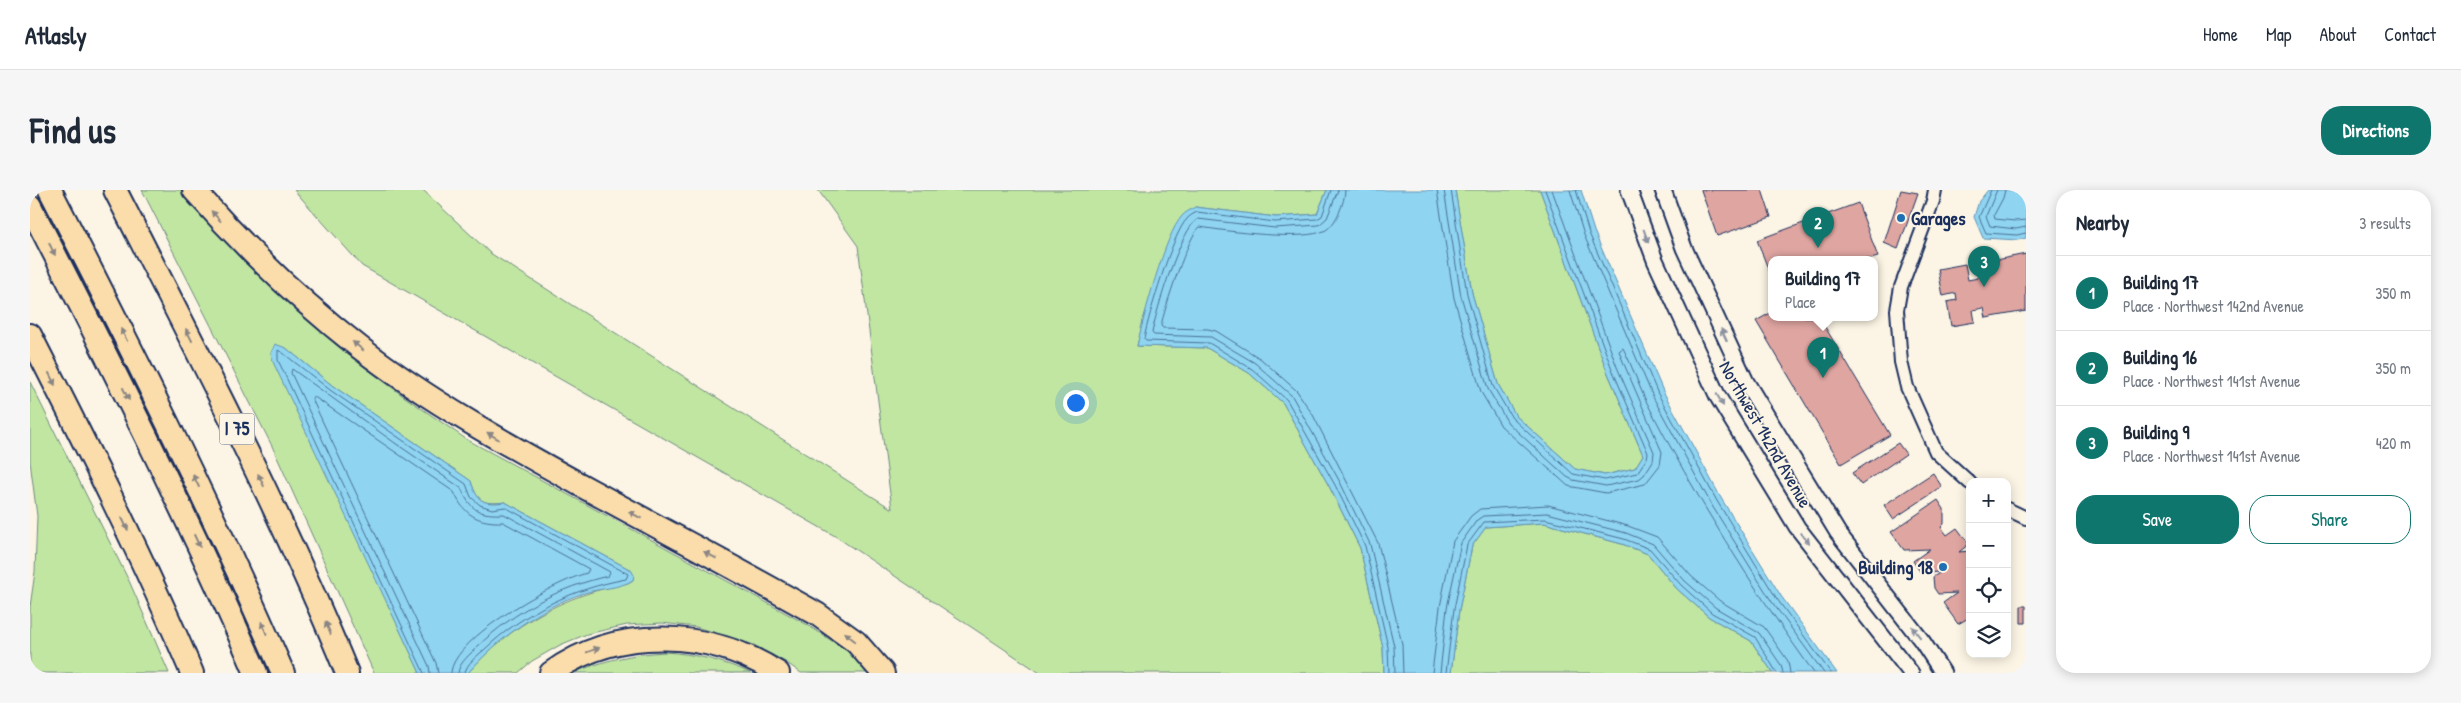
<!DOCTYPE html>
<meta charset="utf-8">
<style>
:root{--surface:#fff;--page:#f6f6f7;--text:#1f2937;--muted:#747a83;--line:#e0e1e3;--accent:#0f766e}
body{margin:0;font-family:"Patrick Hand",sans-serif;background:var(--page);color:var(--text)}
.controls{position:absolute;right:15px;bottom:15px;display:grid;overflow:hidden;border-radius:10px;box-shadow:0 2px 12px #0003}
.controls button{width:45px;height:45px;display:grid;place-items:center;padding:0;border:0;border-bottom:1px solid var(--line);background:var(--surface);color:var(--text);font:25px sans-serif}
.you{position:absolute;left:1045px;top:212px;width:18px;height:18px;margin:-12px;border:4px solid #fff;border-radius:50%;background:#1a73e8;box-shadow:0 0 0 8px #1a73e833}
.badge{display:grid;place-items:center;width:32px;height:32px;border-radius:50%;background:var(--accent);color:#fff;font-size:16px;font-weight:700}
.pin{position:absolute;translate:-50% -41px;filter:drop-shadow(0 1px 2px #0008)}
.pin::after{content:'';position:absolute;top:26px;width:18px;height:15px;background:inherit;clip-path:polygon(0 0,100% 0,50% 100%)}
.popup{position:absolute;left:1738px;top:66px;width:110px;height:65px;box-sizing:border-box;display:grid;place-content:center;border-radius:10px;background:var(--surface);filter:drop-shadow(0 1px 4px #0005);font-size:16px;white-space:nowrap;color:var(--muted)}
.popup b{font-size:19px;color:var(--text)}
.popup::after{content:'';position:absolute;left:50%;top:100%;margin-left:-10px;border:10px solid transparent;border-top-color:var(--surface)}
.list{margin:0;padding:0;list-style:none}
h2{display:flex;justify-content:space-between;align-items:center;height:65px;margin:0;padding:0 20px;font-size:21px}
h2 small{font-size:16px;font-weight:400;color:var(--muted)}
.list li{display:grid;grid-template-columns:32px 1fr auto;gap:15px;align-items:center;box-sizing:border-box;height:75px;padding:0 20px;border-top:1px solid var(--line)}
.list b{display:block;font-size:19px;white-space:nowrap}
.list p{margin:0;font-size:16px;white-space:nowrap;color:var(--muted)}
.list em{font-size:16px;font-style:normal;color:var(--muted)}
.actions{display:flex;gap:10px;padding:15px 20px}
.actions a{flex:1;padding:11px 0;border:1px solid var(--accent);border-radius:20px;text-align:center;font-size:18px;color:var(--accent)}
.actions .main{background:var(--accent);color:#fff}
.icon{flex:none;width:28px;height:28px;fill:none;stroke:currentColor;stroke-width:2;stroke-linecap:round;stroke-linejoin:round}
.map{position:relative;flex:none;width:1996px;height:483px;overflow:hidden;border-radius:20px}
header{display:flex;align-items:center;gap:30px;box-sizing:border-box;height:70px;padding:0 25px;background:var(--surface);border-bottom:1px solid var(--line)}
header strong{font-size:24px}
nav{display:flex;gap:28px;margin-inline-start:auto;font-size:18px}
.intro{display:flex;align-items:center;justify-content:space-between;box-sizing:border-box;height:120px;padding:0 30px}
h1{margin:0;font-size:35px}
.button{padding:12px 22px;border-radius:20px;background:var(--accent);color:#fff;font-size:18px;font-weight:700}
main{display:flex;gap:30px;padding:0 30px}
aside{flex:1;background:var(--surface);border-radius:20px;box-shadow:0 2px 12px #0003}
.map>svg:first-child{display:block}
.green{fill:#c1e6a1;stroke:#6e8a80}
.water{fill:#8fd4f0;stroke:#6192b6}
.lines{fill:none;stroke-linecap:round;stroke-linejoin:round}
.shore{stroke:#497198;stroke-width:1}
.building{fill:#dfa5a1;stroke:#1b2f5e}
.minor-casing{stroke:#1b2f5e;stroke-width:16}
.tertiary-casing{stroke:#1b2f5e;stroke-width:19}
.motorway-casing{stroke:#1b2f5e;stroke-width:26}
.minor{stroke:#fcf5e5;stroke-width:12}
.tertiary{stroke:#fcf5e5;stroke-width:15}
.motorway{stroke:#fbddab;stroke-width:22}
.oneway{fill:#8b8684}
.oneway2{fill:#8c92a2}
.poi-dot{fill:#1f6fb2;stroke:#fcf5e5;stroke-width:2}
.labels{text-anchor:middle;stroke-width:4;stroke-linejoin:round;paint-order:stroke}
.shield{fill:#fcf5e5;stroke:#5e6a86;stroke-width:1}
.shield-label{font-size:18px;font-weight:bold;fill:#1b2f5e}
.poi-label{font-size:19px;font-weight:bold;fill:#1b2f5e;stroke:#fcf5e5;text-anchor:start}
.street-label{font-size:19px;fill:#1b2f5e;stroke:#fcf5e5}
</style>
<header>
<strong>Atlasly</strong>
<nav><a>Home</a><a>Map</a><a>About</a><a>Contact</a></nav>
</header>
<div class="intro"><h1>Find us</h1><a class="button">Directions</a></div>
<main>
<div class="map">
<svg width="1996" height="483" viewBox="0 0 1996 483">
<rect width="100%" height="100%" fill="#fcf5e5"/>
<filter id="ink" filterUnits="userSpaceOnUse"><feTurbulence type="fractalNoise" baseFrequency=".02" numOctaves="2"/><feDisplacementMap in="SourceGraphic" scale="10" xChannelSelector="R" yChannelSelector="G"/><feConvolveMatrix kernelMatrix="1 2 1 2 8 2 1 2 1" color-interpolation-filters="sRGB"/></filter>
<g filter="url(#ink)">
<path class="green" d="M112 0H156L237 90 273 126 316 163 372 205 436 249 776 434 828 468 841 483H771L757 473 724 455 666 437 632 433 597 435 557 444 530 455 502 471 488 483H438C481 434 534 405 598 393L603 390 601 380 475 312C454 315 447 312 441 291L303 196 256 158 241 163 390 483H344L242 256Z
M264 0H393L460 63 862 319 828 56 788 0H1297L1287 24 1246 27 1165 17 1141 47 1114 127 1107 156 1177 158 1219 183 1253 213 1300 298 1330 358 1353 458 1354 483H1010L805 346 332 76Z
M1425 0H1510L1577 181 1613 265 1605 278 1575 285 1545 279 1486 226 1468 194 1442 103Z
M0 192 100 393 139 483H0V417L5 382 7 326 0 271Z
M1514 333 1592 354 1618 364 1647 399 1679 427 1721 451 1743 483H1421L1429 420 1442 356 1456 337Z
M635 462C666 464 693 471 721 483H543C574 470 602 464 635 462Z"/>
<path class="water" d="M1297 0H1425L1442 103 1468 194 1486 226 1545 279 1575 285 1605 278 1613 265 1577 181 1510 0H1551L1564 41 1633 201 1691 308 1751 406 1807 483H1743L1721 451 1679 427 1647 399 1618 364 1592 354 1514 333 1456 337 1442 356 1429 420 1421 483H1354L1353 458 1330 358 1300 298 1253 213 1219 183 1177 158 1107 156C1113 129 1135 44 1152 26 1155 22 1161 20 1165 17L1246 27 1287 24Z
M1958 0H1996V48L1988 50 1953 48 1944 27 1949 11Z
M245 154 256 158 303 196 441 291C447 312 454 315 475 312L601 380 604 385 603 390C589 399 570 398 554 403 510 417 468 449 438 483H390L243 172 241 163Z"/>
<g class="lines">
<path class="shore" d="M1301 0 1292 26 1287 29 1245 32 1167 22C1163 24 1159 26 1157 29 1143 42 1118 127 1114 149L1116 151 1179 153 1222 179 1257 210 1305 295 1335 356 1358 457 1359 483
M1308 0 1297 28 1289 35 1245 38 1168 29C1151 38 1126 121 1122 143L1124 145 1181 147 1225 173 1262 206 1310 292 1340 354 1364 456 1365 483
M1315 0C1315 12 1306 34 1296 40 1275 52 1195 41 1170 37 1159 43 1134 120 1131 136L1133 138 1178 139 1186 141 1231 169 1267 201 1283 225 1348 353 1372 454 1373 483
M1407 0 1424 108 1451 202 1471 236 1538 296 1576 303 1615 294 1630 275 1632 262 1594 174 1589 161 1593 158C1602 175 1608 194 1616 211 1665 306 1722 397 1784 483
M1414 0 1431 106 1458 199 1478 233 1537 287 1543 290 1576 296 1609 289 1614 285 1623 271 1624 262 1587 177 1522 0
M1421 0 1437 104 1463 196 1482 228 1543 284 1575 290 1607 283 1617 268 1618 263 1582 179 1515 0
M1540 0 1554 45 1623 207 1681 314 1742 412 1794 483
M1546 0 1559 43 1628 204 1687 311 1747 409 1801 483
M1961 0 1949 27 1956 43 1987 45 1996 43
M1967 0 1956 26 1960 36 1986 39 1996 37
M1975 0 1973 8 1964 25 1965 29 1985 31 1996 30
M394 483 248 170V160L253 163 300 200 436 294 441 307 450 315 462 319 475 317 598 384 596 389C542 399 494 422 454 460 447 466 436 474 435 483
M400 483 399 476 261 183 262 179 365 253 431 298C441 321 449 325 474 324L580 382 578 386C529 397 485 421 448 456 441 464 429 472 428 483
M408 483 406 473 282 209 283 206 424 302C434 325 448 333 473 332L559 379 557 383C526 391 422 448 421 483
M1402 483 1410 417 1423 351 1441 326 1450 319 1518 315 1598 336 1627 347 1661 386 1690 411 1734 437 1758 471 1760 483
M1410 483 1417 418 1431 353 1447 330 1453 326 1517 323 1596 343 1623 354 1655 391 1686 418 1729 443 1751 475 1753 483
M1416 483 1424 419 1437 355 1454 332 1515 329 1594 349 1620 359 1651 395 1682 423 1725 447 1747 483"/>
</g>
<path class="building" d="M1671 0H1732L1741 27 1687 46Z
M1871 0 1888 3 1868 59 1854 53Z
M1828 13 1848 67 1841 69H1742V89L1727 50Z
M1996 64V121L1956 128 1954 118 1943 120 1945 132 1921 136 1917 112 1927 110 1926 103 1913 106 1908 79 1935 74 1938 90 1948 88 1945 74Z
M1742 122V127H1789L1860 245 1811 274 1726 131Z
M1868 253 1876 264 1831 295 1822 283Z
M1903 283 1912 297 1863 329 1854 315Z
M1908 310 1914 319V334L1911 337 1917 345 1927 338 1939 354 1929 362 1940 361V427L1928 434 1913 413 1927 403 1908 404 1904 398 1903 387 1911 382 1891 383 1883 371 1900 359 1874 360 1861 342Z
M1991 416H1996V433H1991Z"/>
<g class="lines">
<g class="minor-casing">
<path id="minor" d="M1905 0 1903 11 1871 97 1867 120 1871 172 1877 197 1906 262 1940 293
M1977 319 1996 328"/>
</g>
<g class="tertiary-casing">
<path id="tertiary" d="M1599 0 1625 70 1688 207 1767 337 1881 483
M1633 0 1654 58 1716 192 1808 343 1892 451 1913 483"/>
</g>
<g class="motorway-casing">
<path id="motorway" d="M20 0C102 159 182 319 253 483
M85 0C166 159 249 317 317 483
M164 0C214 57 269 110 329 157 400 212 478 255 556 298 633 340 711 381 787 424L826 452 853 483
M0 16C79 170 157 324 226 483
M0 145C57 257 113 368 162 483
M521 483C587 435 680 439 748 483"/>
</g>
<use href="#minor" class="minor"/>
<use href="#tertiary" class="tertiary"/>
<use href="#motorway" class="motorway"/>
</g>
<defs><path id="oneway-solid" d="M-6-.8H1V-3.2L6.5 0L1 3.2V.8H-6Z" transform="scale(1.25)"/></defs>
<g class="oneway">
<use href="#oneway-solid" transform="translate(186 26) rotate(-132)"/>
<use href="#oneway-solid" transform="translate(22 59) rotate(63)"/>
<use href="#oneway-solid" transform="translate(94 145) rotate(-117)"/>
<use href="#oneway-solid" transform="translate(159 145) rotate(-117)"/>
<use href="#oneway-solid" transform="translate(328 156) rotate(-141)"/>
<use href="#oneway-solid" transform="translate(22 189) rotate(63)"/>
<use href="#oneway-solid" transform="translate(96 204) rotate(63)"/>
<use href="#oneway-solid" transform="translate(463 246) rotate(-149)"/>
<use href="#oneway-solid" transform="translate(231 290) rotate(-115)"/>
<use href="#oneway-solid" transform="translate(166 291) rotate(-116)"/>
<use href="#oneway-solid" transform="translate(605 325) rotate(-151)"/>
<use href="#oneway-solid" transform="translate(95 334) rotate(65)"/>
<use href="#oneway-solid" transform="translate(167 351) rotate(65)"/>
<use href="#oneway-solid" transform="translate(680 365) rotate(-151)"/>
<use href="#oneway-solid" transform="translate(234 438) rotate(-113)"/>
<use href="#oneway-solid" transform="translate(298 438) rotate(-113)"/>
<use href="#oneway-solid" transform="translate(820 447) rotate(-140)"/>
<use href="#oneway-solid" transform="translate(563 460) rotate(-20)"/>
</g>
<g class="oneway2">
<use href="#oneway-solid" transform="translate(1616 46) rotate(70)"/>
<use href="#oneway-solid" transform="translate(1694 145) rotate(-115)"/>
<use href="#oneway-solid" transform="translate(1690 210) rotate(61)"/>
<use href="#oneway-solid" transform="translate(1775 348) rotate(51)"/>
<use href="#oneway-solid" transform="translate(1886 442) rotate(-128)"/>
</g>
</g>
<g class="poi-dot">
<circle cx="1871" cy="28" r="5"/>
<circle cx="1913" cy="377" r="5"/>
</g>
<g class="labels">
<rect class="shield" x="189.5" y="223.5" width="35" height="31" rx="4"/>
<g class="shield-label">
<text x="207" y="245">I 75</text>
</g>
<g class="poi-label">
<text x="1881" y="35">Garages</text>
<text x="1903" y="384" text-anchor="end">Building 18</text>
</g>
<g class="street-label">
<text transform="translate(1736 244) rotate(60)" y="7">Northwest 142nd Avenue</text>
</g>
</g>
</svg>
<div class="controls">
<button>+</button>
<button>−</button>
<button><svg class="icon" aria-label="locate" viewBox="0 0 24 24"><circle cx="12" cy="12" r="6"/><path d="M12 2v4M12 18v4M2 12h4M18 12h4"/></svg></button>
<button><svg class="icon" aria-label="layers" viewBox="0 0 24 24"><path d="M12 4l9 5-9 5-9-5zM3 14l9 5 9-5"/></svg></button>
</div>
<div class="you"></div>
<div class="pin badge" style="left:1793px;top:188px">1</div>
<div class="popup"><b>Building 17</b>Place</div>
<div class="pin badge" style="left:1788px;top:58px">2</div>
<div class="pin badge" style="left:1954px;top:97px">3</div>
</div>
<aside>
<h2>Nearby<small>3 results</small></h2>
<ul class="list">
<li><span class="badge">1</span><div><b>Building 17</b><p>Place · Northwest 142nd Avenue</p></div><em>350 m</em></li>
<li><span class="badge">2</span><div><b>Building 16</b><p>Place · Northwest 141st Avenue</p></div><em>350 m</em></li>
<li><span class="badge">3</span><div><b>Building 9</b><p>Place · Northwest 141st Avenue</p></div><em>420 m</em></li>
</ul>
<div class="actions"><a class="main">Save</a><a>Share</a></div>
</aside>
</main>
